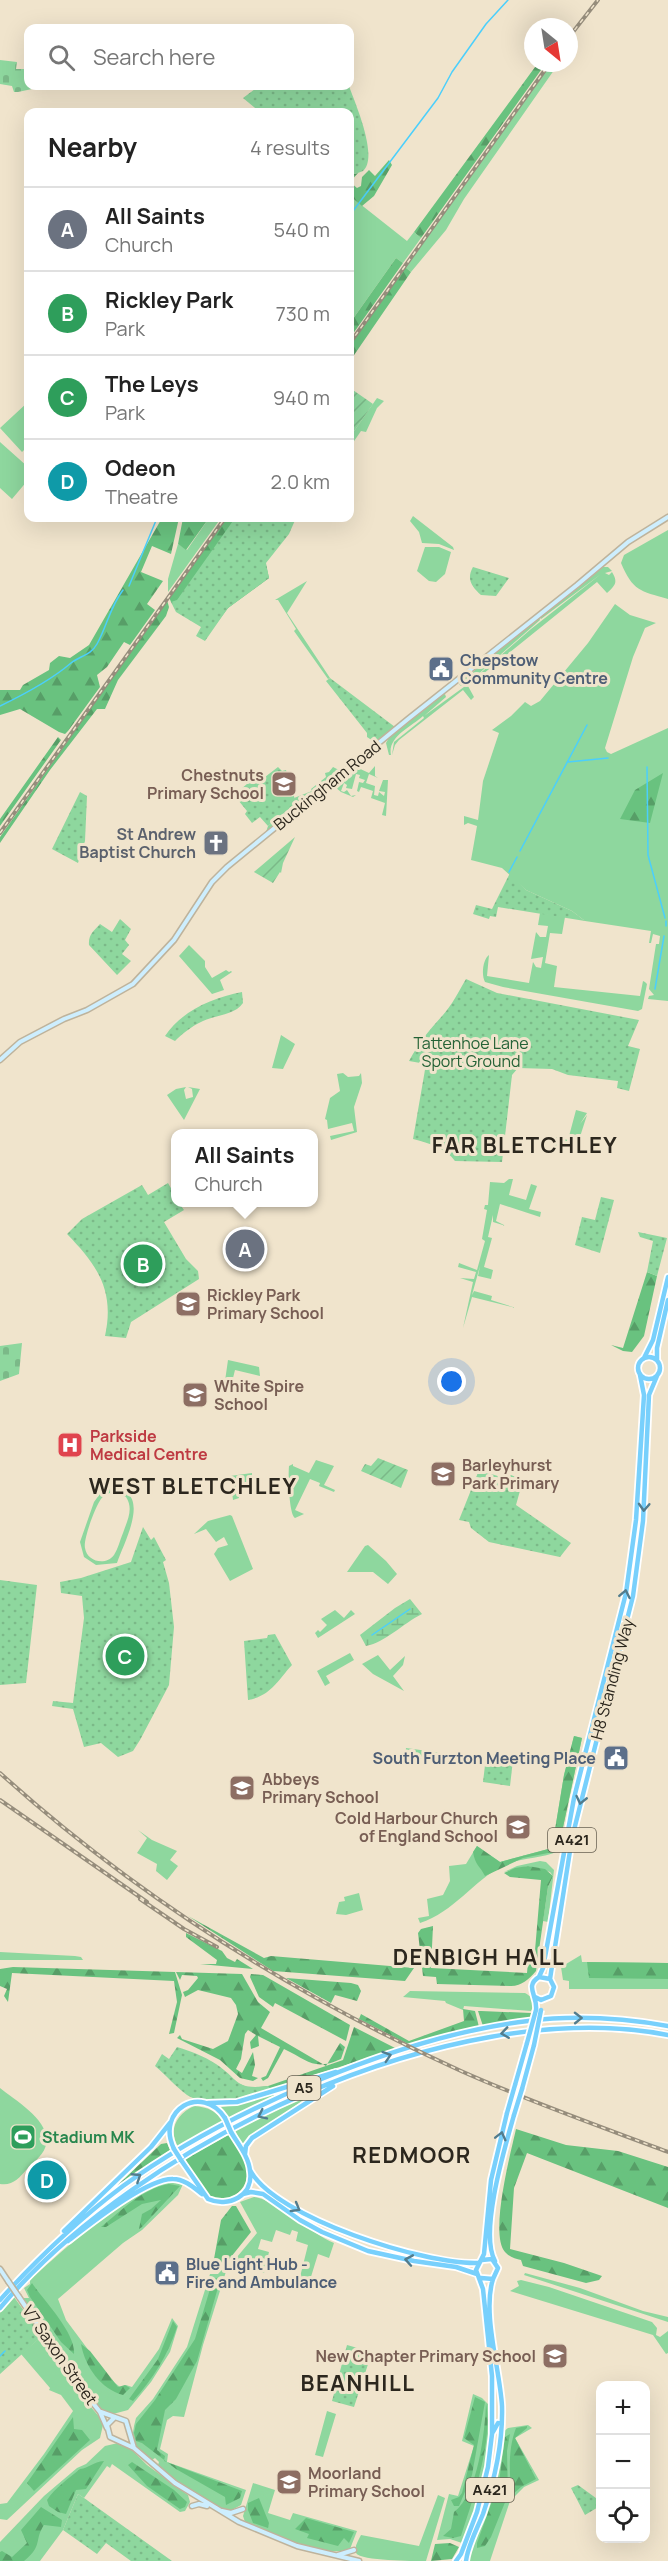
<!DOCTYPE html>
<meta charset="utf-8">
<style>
:root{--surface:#fff;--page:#f2f2f2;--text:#222;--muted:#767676;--line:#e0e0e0;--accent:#d93025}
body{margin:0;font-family:Manrope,sans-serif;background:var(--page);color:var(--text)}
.controls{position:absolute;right:18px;bottom:18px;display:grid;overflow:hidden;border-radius:12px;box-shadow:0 6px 24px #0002}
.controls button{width:54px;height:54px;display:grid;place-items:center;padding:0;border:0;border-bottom:2px solid var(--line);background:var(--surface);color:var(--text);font:30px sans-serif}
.compass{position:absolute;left:524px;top:18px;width:54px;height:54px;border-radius:50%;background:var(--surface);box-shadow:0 6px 24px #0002;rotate:150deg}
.you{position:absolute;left:452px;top:1382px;width:21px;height:21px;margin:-15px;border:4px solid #fff;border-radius:50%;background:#1a73e8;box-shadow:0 0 0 9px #1a73e833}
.badge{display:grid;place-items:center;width:39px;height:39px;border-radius:50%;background:var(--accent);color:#fff;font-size:20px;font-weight:700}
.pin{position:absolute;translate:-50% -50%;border:3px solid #fff;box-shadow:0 2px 6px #0006}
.popup{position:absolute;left:171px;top:1129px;width:147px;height:78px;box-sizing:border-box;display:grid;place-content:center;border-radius:12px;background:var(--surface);filter:drop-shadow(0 2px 4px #0005);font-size:20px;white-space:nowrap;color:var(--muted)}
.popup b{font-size:22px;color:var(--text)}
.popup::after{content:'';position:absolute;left:50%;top:100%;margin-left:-12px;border:12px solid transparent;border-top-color:var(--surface)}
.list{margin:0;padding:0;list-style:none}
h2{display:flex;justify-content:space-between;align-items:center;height:78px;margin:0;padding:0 24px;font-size:26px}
h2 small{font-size:20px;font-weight:400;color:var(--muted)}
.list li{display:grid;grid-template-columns:39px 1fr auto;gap:18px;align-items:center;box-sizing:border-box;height:84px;padding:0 24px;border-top:2px solid var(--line)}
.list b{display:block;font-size:22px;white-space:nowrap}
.list p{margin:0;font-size:20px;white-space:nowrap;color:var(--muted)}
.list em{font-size:20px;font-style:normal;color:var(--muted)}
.icon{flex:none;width:33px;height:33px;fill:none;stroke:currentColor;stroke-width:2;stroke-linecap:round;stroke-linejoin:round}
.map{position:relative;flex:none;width:668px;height:2561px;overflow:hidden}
.search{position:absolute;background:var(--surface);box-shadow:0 6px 24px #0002;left:24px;top:24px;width:330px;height:66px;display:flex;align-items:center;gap:15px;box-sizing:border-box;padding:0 21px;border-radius:12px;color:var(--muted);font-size:22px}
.panel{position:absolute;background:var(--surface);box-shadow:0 6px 24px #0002;left:24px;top:108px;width:330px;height:414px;border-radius:12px}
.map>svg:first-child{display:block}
.grass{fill:#8ed79e;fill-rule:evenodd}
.forest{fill:url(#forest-firs)}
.wetland{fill:url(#wetland-marsh)}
.cemetery{fill:url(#cemetery-stones)}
.park{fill:url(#park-dots)}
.garden{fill:url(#garden-furrows)}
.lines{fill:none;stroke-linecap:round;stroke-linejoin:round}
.stream{stroke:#4bcffc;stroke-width:1.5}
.secondary-casing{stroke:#beb39c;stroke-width:7}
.trunk-casing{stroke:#fff;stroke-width:8}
.secondary{stroke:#cdeefe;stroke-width:4}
.trunk{stroke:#78d0fc;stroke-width:4.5}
.rail-casing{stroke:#968d7c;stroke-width:4}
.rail{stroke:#f0e4cc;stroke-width:1.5;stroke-dasharray:4.5;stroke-linecap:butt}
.secondary-bridge-casing{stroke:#beb39c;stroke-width:7;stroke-linecap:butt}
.trunk-bridge-casing{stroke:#fff;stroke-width:8;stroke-linecap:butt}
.secondary-bridge{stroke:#cdeefe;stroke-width:4}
.trunk-bridge{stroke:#78d0fc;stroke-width:4.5}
.oneway{stroke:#527c8d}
.labels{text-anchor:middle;stroke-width:6;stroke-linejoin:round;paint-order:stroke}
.shield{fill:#f0e4cc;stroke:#676052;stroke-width:1.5}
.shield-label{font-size:15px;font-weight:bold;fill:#2c271e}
.service-label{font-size:16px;font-weight:bold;fill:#4e5e75;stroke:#f0e4cc;text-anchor:start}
.education-label{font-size:16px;font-weight:bold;fill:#785e54;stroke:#f0e4cc;text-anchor:start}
.street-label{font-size:16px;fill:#2c271e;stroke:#f0e4cc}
.worship-label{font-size:16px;font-weight:bold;fill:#5b616d;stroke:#f0e4cc;text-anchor:end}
.park-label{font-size:16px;fill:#246236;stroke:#f0e4cc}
.health-label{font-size:16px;font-weight:bold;fill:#be3a42;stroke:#f0e4cc;text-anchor:start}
.leisure-label{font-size:16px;font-weight:bold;fill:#27864d;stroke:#f0e4cc;text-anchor:start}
.district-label{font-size:22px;font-weight:bold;letter-spacing:1.5px;fill:#2c271e;stroke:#f0e4cc}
</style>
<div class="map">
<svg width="668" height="2561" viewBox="0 0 668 2561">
<defs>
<pattern id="forest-firs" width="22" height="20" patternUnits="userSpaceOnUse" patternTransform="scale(1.5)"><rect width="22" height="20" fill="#69c27f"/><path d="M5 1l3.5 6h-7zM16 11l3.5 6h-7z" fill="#579e67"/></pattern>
<pattern id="wetland-marsh" width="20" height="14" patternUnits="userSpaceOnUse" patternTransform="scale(1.5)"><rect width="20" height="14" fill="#8ed79e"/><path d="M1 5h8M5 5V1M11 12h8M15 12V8" fill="none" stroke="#7bb988"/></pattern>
<pattern id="cemetery-stones" width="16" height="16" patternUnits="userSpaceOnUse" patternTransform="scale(1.5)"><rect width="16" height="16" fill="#8ed79e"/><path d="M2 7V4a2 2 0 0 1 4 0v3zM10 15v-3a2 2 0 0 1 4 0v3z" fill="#7bb988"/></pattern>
<pattern id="park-dots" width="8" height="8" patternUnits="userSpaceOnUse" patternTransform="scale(1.5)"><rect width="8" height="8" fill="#8ed79e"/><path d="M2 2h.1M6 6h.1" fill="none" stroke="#7bb988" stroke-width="1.8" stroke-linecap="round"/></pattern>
<pattern id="garden-furrows" width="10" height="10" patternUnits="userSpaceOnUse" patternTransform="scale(1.5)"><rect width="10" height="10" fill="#8ed79e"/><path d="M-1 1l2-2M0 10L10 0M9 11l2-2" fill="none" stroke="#7bb988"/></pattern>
</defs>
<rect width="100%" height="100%" fill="#f0e4cc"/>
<path class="grass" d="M551 63H559L464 199 446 230 411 272 405 267Z
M350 196 407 241 414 232 421 238 403 263 396 258 350 323Z
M377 398 384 401 377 408 366 432 361 431 350 447V437Z
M28 402V446L22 452 0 428Z
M0 442 28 467V480L12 499 0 488Z
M413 516 453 547 454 550 439 544 422 543 419 532 410 521Z
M209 518H221L168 592V579L178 544 187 550Z
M668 530V599C640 591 633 591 621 563L624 555Z
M425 547H439L451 552 445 574 436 582 429 581 417 571Z
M602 567H608L612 571 605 573 609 575 612 572C619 583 614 586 607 593L597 582 468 686 474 697 471 700 463 690 399 740 395 745 392 755 394 742 424 718 423 716C411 727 387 737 391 755H389L386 743 390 736 440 696 445 694 446 697 424 716 468 684 531 629 601 574 541 619 540 617Z
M307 581 287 613 330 678 328 679 294 631 296 629 278 600H275Z
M615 604 630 615 656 623 645 628 633 657 605 748 607 752 611 754 668 728V1001L648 999 649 996 654 995 649 989 656 944H659L660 936 653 934 651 943H649L651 931 585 921 572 911 526 890 502 868 471 860 477 826 468 823 464 825V816L478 820 483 781 499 733 492 730 511 716 525 702 531 706 540 701 588 643Z
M539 618 540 620 467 684 461 686 459 684 464 679Z
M375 766V776L378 778 369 774 366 783 375 786 374 795 378 796 379 792 384 796 385 792 379 791 383 780H388L386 816 382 815 385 803 371 798 373 791 361 787 359 792 357 791 359 782 363 783 365 780 359 778 360 775 356 774 352 789 346 788 347 785 344 783 341 791 344 792 347 790 351 796 356 795 353 797 341 792 335 787 350 775 356 767 369 773Z
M333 767 339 770 338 774 266 832 268 826 296 804 294 798 312 791 311 789 326 777 325 773 329 772Z
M540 913 565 917 562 934 550 933 545 963 557 966 554 987 640 996 643 981 645 982 647 984 642 1009 638 1011 503 987 485 982C481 975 483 959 489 955L487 976 529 983 533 962 536 967 541 968 543 957 531 959 536 932 540 937H546L548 926 538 925Z
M189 945 205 961V967L212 978 226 970 229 972 231 971 232 972 220 980 224 990 212 994 179 956Z
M281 1035 295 1044 283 1069 272 1068Z
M343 1073 348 1077 359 1076 361 1073 362 1083 354 1107 357 1132 331 1140 330 1136 354 1131 352 1123 328 1129 327 1120 325 1119 330 1098 340 1091 337 1074Z
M186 1087 184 1090 186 1099 193 1097 192 1089 188 1087 200 1089 184 1120 167 1095 176 1089Z
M576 1110 587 1113 580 1124 587 1115 577 1146 559 1141 556 1152 552 1151 556 1137 568 1140Z
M509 1179H513L509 1195 526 1200 531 1184 537 1186 529 1209 541 1212 540 1217 500 1204 496 1221 506 1226 493 1222V1215L488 1237 492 1238 484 1267 493 1270 491 1279 478 1276 480 1266 472 1295 474 1291 492 1296 491 1300 516 1308 472 1297 463 1328 473 1282 460 1278 474 1279 476 1272 458 1267 459 1263 477 1270 485 1241 482 1239 487 1210 484 1209 485 1205H488L490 1182 504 1183Z
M228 1360 259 1367 260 1376 235 1370 232 1382 225 1381Z
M316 1460 334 1466 324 1485 335 1490 334 1492 319 1486 320 1483 310 1479 295 1510 304 1514 295 1518C289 1514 288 1477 289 1466L293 1464V1466L309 1473Z
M252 1473V1478L258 1477V1483L237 1491 239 1498 233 1500 230 1476Z
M113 1488C153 1491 124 1542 117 1563L96 1565 84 1557 80 1542 94 1502 102 1491ZM112 1492 126 1497C134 1509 127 1521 123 1533 120 1540 118 1549 114 1555 106 1566 87 1562 85 1548 83 1540 95 1507 101 1499 104 1495 107 1494 112 1492Z
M230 1515 232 1516 253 1569 230 1581 214 1554 218 1548 228 1545 224 1537 216 1542 206 1529 194 1534 208 1521Z
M368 1545 386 1561 397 1574 388 1584 373 1572H347L365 1546Z
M335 1610 344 1618 351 1610 355 1614 318 1638 315 1633 318 1630 320 1632 327 1625 321 1619Z
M350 1653 354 1660 326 1676 330 1683 325 1686 317 1671Z
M378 1655 390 1670 405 1656 403 1665 393 1676 404 1691 373 1674 362 1664Z
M574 1736 582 1738 558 1851C542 1859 522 1857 504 1865 473 1881 454 1912 420 1923L418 1918 429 1916 427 1899 443 1895 450 1881 449 1866 466 1864 477 1846 500 1862 552 1848 564 1775Z
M406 1748 456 1755 454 1764 409 1757 407 1766H404Z
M138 1830 152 1840 177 1851 170 1860 178 1866 167 1880 156 1871 157 1864 137 1853 147 1838Z
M540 1861 546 1862 554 1870 548 1922 543 1921 548 1887 553 1876 550 1872 528 1866 504 1872 517 1866Z
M359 1893 363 1910 346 1915 336 1914 339 1902 345 1901 344 1897Z
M0 1952 75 1956 81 1957 83 1960H0Z
M581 1955 582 1962H585L668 1963V1989H569V1981L563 1980 561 1967Z
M410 1991 525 1993C533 1997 535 2003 531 2011L464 2006 463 2010 446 2003 445 2001 403 1997Z
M299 2085 300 2088 229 2119 221 2107 242 2104Z
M0 2088C16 2101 55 2123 45 2148 42 2156 33 2163 27 2169 19 2178 13 2186 0 2184Z
M315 2092 247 2139 243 2148 235 2130Z
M194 2106C208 2107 216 2111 224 2122L179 2148C167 2130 177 2114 194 2106Z
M163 2182 183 2184 178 2195 142 2230 123 2243 58 2299 66 2320 110 2379 120 2387 126 2385 132 2387 159 2349 172 2318 178 2326 170 2352 151 2382 128 2410 113 2414 103 2412 87 2394 22 2298H29L24 2288 30 2284V2280C71 2243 112 2205 163 2182Z
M254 2197C276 2199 311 2234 334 2243L329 2258 318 2254 310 2280 300 2277 308 2245 296 2241 298 2232 292 2230 290 2235 276 2230 272 2242 261 2239 258 2249 269 2252 264 2273 232 2263 257 2233 240 2202Z
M229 2262 203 2345 184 2417 173 2416 167 2420 160 2449 168 2454 167 2462 246 2490 241 2505 230 2511C213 2507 168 2480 158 2465L159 2462 155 2458 152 2460 135 2446 132 2439 134 2426 136 2418 153 2399 187 2347 210 2274H218Z
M525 2273 580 2288 643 2311 668 2317V2322L524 2275Z
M521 2280 549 2287 652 2322 657 2328 656 2335 660 2337 668 2331V2353L666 2354 653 2335 510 2291 519 2286 517 2281Z
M42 2336 68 2376 69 2381 101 2419 103 2425 100 2438 82 2450 7 2520 0 2519V2504L7 2503 44 2454 73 2411 61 2395 49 2390 50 2388 21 2354Z
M473 2394 482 2398 489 2405C492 2452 482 2500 462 2543L450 2539 437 2540 449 2494 458 2496 474 2446 462 2441Z
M327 2411 336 2414 323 2457 315 2455Z
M528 2425 532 2428 515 2438 539 2480 524 2487 510 2501 490 2561H467L484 2514 503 2432 508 2428Z
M118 2443 129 2447 147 2465 188 2495 190 2502 185 2511 180 2512 112 2464 110 2468 107 2466 84 2498 78 2494 63 2530 40 2561H0V2542L44 2496 77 2468 86 2464 105 2446Z
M253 2483 275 2490 268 2513 290 2520 293 2513 357 2531 350 2549C323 2559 270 2534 245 2522L243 2516Z
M438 2495 445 2498 426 2561C414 2561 361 2561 356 2553 354 2547 358 2541 361 2535L419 2546Z"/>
<path class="forest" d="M538 63H546L421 238 414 232Z
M389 160 392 165 374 196 362 206 350 196V175L358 173 350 182 357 188 361 186 362 177 369 170 375 176Z
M396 258 403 263 350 338V323Z
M405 267 411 272 350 361V345Z
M162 518H179L171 554 152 546 141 572 163 581 147 604 155 610 130 645 124 642 107 667 97 675 100 687 68 731 65 734 59 732 20 709 0 715V690H20L23 685 49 670 50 663 59 656 70 658 89 645Z
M183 518H209L186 550 178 544Z
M226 518H244L263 552 269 578 228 608 212 629 171 602 169 597Z
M167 600 169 607 166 616 118 680 105 709H97L50 770 0 843V837Z
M58 737 61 740 0 826V819Z
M663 773 650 823 620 819 635 790Z
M647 1272 657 1276 644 1336 632 1352 623 1351 611 1345 623 1348Z
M574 1736 582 1738 558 1851 523 1858 485 1876C480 1866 475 1865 473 1852L477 1846 500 1862 552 1848 564 1775Z
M528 1866 545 1869 553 1876 548 1887 536 1971C529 1979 522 1986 511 1986L437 1984 436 1977 423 1976 418 1933 421 1929 433 1926 431 1968 527 1973 528 1962H534L541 1880 510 1877 504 1873 515 1868Z
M188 1916 264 1958 271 1956 414 1968 405 1981 273 1971Z
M186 1933 222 1951 227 1958 235 1962 237 1959 253 1969 200 1964H216L217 1960 186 1937Z
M587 1962 668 1963V1979L589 1978Z
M13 1967 175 1972 182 1995 174 2033 169 2034 177 2002 174 1981 12 1973 8 2002 4 1996 7 1989 0 1986V1969Z
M176 1972 242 1974 258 2002 270 2012 261 2028 326 2066 340 2043 345 2047 341 2059C314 2071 309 2061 284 2049L268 2078 263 2081 261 2078 266 2076 280 2047 258 2036 259 2046 251 2049 250 2042 256 2035 248 2030 245 2034 241 2059 236 2069 242 2073 253 2052 255 2065 252 2076 258 2078 253 2081 240 2078 220 2060 177 2038 180 2035 182 2039 213 2049 228 2041 238 2014 236 2005 231 1998 198 1990 185 1997 183 1992 188 1990 198 1978 197 1976 182 1975 180 1980Z
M251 1974 263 1975 350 2025 346 2041 275 2003 273 2007 259 1997 250 1977Z
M286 1978 351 1983 358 1985 361 1991 357 2001 335 1995 331 2003Z
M463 2009 475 2011 479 2027 410 2045 359 2019 361 2014 409 2041 464 2021Z
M478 2011H481L531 2013 530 2019 483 2026Z
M354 2027 397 2049 231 2101 235 2082 249 2088 268 2086 343 2060Z
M516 2129 566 2145 618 2151 668 2167V2208L527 2153 514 2188 510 2249 564 2263 602 2276 599 2280 586 2283 523 2266 521 2260C516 2259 509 2257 505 2252 489 2234 511 2152 516 2129Z
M230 2134C235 2145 247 2160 247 2173 248 2195 219 2209 203 2192 196 2183 191 2169 185 2159Z
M167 2143 170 2150 106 2196 161 2144Z
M169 2184 180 2186 142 2227 139 2229 142 2214 151 2209 161 2200 142 2204 106 2227H101C122 2210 142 2189 169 2184Z
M232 2206H236L251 2232 223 2267 218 2271 212 2270 221 2220Z
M221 2277 197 2361 176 2399 165 2410 157 2450 165 2456 164 2461 242 2491 240 2498 226 2505 225 2497 176 2469 142 2443 136 2441 134 2433 136 2424 155 2400 195 2339 213 2279Z
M32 2283C44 2301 76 2333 74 2354L61 2342 30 2297 27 2290Z
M173 2321 177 2327C168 2355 153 2379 133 2401L129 2399 158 2359Z
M81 2344 90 2351 118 2387 125 2385 130 2388 123 2395C101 2389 85 2367 81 2344Z
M475 2397 485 2402 472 2475 459 2506H454L451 2500 459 2497 462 2493 474 2445 464 2438Z
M486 2403C493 2442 473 2499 461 2536L453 2538 443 2536 451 2529 454 2512C478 2495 485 2431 486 2403Z
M73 2417 74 2429 82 2430 90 2440 34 2491 27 2483Z
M527 2426V2428L515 2438 536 2479 521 2487 512 2495C509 2475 508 2448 516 2428Z
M510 2434 507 2451 508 2495 491 2537 485 2546 477 2548V2543L499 2482 505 2437Z
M104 2461 86 2489 76 2490 66 2514 58 2512 49 2506 47 2500C55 2488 69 2478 80 2469 89 2468 93 2462 104 2461Z
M132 2462 174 2490 187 2502 185 2507 180 2509 147 2486 128 2465Z
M259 2498 269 2523 268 2528 253 2523 248 2510V2503Z
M41 2507 62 2520 61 2527 44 2525C34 2540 43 2546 24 2561H0V2552L2 2551 12 2557 27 2543 21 2530Z
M306 2518 354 2532 349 2543 344 2538 338 2546 307 2538 309 2534 295 2529Z
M450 2543 459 2547 452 2559 431 2561 435 2544Z"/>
<path class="wetland" d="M410 1599 422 1614C402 1624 386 1642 366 1646L360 1635 395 1608Z"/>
<path class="cemetery" d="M0 60 17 62 16 69H28V86H46L18 92H14L12 86 0 84Z
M22 1343 19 1374 0 1381V1346Z"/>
<path class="park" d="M259 86H349C355 103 379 157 363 171 359 173 354 174 350 175V112H260L243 98Z
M235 518H296L289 534 266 563 269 578 228 608 205 641 196 636 201 627 176 612 171 602 177 600Z
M473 567 509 578 496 596 481 595C472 587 466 579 473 567Z
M330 678 395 727 376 743 367 737V733L326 681Z
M278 767 282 771 286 770 296 803 268 826 260 817 252 823 245 814 247 811 234 795 261 772 265 777Z
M80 792 87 796 85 841 78 863 52 849Z
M510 873 526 890 572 911 585 921 498 907 496 917 490 916 489 919 473 914 476 905 492 909Z
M120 919 131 929 125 940 129 945 122 954 131 961 117 975 89 945C88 934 95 930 100 924L112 932Z
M466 979 497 993 639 1020 628 1046 640 1049 629 1091 617 1088 618 1081 568 1075 552 1069 518 1068 512 1075 502 1162 455 1161C446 1148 428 1143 413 1139L426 1064 409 1061C419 1043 429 1030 443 1015 452 1005 459 991 466 979Z
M242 992 243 1003C235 1015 216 1015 203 1021 192 1026 183 1033 175 1041L165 1036C183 1010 212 998 242 992Z
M168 1183 176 1197V1202L179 1203 184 1210 164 1222 186 1259 198 1271 199 1279 131 1322 126 1338 105 1336C115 1290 97 1265 67 1234L82 1219 142 1185 148 1195Z
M601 1197 614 1200 600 1253 575 1245 582 1217 595 1220Z
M638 1232 667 1238 657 1276 647 1272 653 1241 640 1237Z
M479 1470 507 1479 511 1475 523 1480 516 1505 571 1543 560 1557 489 1542 471 1528 469 1522 459 1520Z
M143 1527 151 1540 154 1537 166 1560 163 1562 169 1583 174 1627 169 1685 140 1740 133 1751 118 1757 101 1743 84 1747 73 1709 52 1706 53 1701 73 1703 84 1618 82 1596 61 1593 60 1582 81 1578 131 1562Z
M0 1580 37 1585 26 1683 0 1685Z
M275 1634 292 1665C278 1680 271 1696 248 1700L244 1641 267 1638 268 1635Z
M486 1757 513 1760 510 1786 483 1782Z
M177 2047C190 2051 204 2056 216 2064 240 2080 234 2090 268 2086L271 2089C246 2097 212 2110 187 2095 176 2087 166 2075 155 2066L162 2054 169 2059Z
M14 2297 42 2336 0 2374V2313Z
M347 2345 372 2352 354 2407 332 2401Z
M578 2485 600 2501V2506L585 2515 571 2488Z
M78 2494 84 2498 172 2561H131L106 2543 97 2554 63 2530Z"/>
<path class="garden" d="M350 388 373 404 350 437Z
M295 837 283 863 281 873 280 872 273 883 254 872Z
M378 1458 408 1470 401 1488 361 1471 365 1464 371 1466Z"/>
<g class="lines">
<path class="stream" d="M350 215 438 98 452 72 486 24 508 0
M129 586 157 518
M0 706C25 694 50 681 71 663 80 656 91 655 97 644 107 626 110 607 123 590
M568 762 608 758
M647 767 648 855 665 918
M520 851 587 725
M509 872 517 857
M666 921V926
M655 989 664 936
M372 1635 410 1609
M0 2356 5 2351"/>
<g class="secondary-casing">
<path id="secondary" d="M0 1060 20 1042 64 1019 87 1010 133 984 174 940 212 882 227 867 408 719 577 585 628 542 668 517
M0 2269 8 2281
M19 2297 81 2388 100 2412 107 2428
M101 2412 126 2421 134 2448
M114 2418 107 2425 110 2437 134 2448 175 2483 239 2522 297 2546 359 2561
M192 2506 199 2504 207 2506
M222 2511 231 2513 243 2509
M338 2555 354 2550"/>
</g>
<g class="trunk-casing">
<path id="trunk" d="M638 1368a11 11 0 1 1 22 0a11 11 0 1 1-22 0Z
M644 1358 653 1340 668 1277
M657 1360V1348L668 1300
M539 1977 543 1968 574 1798 626 1593 636 1520 644 1395 640 1375
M550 1979 572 1838 633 1596 643 1521 649 1395 657 1376
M535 1997 541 2000 551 1996 554 1987 550 1979 539 1977C524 1986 538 1996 536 2010
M515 2085 527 2043
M522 2089 534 2045
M208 2103 237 2102 336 2072
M174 2149C155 2110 202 2083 225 2118
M245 2154 246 2146 252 2138 333 2086
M181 2160 208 2199C228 2208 254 2196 250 2171 249 2157 238 2144 231 2132
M250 2170C275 2218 426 2265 478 2263
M243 2194 251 2192 263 2194 300 2220 322 2232 368 2251 414 2261 456 2267 477 2274
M64 2231 151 2147 170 2123
M68 2241C89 2225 147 2178 173 2179 184 2179 193 2187 202 2194
M495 2261C479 2233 505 2147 514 2115
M481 2278 493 2279 498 2268 492 2259 482 2260
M0 2300C38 2258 78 2220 123 2186 226 2111 401 2036 528 2021 575 2015 622 2018 668 2026
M0 2308C138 2143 451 1993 668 2035
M493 2432 498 2423
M456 2561 461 2554 477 2512 488 2467 492 2434V2376L483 2289 476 2270 484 2254 491 2180 507 2113
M466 2561C468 2545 477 2529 483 2514 495 2479 503 2443 502 2406 500 2370 482 2313 493 2279"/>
</g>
<use href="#secondary" class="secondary"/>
<use href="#trunk" class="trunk"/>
<g class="rail-casing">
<path id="rail" d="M569 37 598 0
M350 343 550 63
M0 833 225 518
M0 1773C136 1896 294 1995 461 2071 528 2101 599 2126 668 2152
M0 1800 147 1902
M140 1899 184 1929 217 1947"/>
</g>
<use href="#rail" class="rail"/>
<g class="secondary-bridge-casing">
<path id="secondary-bridge" d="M8 2281 19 2297"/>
</g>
<g class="trunk-bridge-casing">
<path id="trunk-bridge" d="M527 2043 536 2010
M534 2045 541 2010
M507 2113 515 2085
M514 2115 522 2089
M225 2118 231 2132
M174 2149 181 2160"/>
</g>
<use href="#secondary-bridge" class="secondary-bridge"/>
<use href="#trunk-bridge" class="trunk-bridge"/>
</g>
<defs><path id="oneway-chevron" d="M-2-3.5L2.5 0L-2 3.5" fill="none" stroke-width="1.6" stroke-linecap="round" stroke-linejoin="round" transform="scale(1.5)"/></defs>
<g class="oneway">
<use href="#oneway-chevron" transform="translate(644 1507) rotate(93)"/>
<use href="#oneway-chevron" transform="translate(625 1594) rotate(-79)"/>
<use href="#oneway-chevron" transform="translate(581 1800) rotate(103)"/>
<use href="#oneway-chevron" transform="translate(578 2018) rotate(-1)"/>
<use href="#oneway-chevron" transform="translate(505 2033) rotate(172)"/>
<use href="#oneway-chevron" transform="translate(387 2056) rotate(-18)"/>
<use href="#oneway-chevron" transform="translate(262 2115) rotate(154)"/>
<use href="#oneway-chevron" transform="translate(501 2136) rotate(-76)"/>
<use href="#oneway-chevron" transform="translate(137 2177) rotate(-33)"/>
<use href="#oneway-chevron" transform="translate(296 2208) rotate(30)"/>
<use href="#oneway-chevron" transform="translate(409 2260) rotate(-170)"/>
</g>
<defs>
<g id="civic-square" transform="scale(1.35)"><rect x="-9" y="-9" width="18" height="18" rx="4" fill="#5c6f8a" stroke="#f0e4cc"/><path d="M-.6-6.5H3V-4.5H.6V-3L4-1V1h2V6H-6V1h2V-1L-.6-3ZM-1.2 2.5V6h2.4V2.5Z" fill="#fff"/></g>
<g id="school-square" transform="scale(1.35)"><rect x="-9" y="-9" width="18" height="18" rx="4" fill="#8d6e63" stroke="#f0e4cc"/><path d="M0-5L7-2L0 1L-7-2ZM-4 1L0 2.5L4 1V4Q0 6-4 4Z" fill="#fff"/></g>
<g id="church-square" transform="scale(1.35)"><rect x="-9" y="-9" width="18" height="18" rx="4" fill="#6b7280" stroke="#f0e4cc"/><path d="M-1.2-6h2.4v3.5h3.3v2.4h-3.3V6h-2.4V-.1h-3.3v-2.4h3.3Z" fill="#fff"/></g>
<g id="hospital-square" transform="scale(1.35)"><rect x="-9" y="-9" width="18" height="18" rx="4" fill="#e0444e" stroke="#f0e4cc"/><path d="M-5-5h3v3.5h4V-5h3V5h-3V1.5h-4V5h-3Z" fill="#fff"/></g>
<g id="stadium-square" transform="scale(1.35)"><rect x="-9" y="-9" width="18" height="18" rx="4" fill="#2e9e5b" stroke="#f0e4cc"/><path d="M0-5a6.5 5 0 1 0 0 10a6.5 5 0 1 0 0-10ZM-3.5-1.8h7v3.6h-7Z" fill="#fff"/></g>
</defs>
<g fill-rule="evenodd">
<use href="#civic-square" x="441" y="669"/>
<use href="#school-square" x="284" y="784"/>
<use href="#church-square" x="216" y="843"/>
<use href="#school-square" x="188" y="1304"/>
<use href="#school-square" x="195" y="1395"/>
<use href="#hospital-square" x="70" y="1445"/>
<use href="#school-square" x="443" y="1474"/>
<use href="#civic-square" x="616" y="1758"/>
<use href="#school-square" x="242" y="1788"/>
<use href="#school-square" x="518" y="1827"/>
<use href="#stadium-square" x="23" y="2137"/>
<use href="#civic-square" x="167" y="2273"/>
<use href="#school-square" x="555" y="2356"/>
<use href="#school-square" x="289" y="2482"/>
</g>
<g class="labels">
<g class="shield">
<rect x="548" y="1828" width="48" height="24" rx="4.5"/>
<rect x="287.5" y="2076" width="33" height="24" rx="4.5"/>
<rect x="466" y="2478" width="48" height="24" rx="4.5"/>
</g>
<g class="shield-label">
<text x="572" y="1845">A421</text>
<text x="304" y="2093">A5</text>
<text x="490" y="2495">A421</text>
</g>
<g class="service-label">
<text x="460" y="666">Chepstow<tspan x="460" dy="18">Community Centre</tspan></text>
<text x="596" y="1764" text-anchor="end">South Furzton Meeting Place</text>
<text x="186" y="2270">Blue Light Hub -<tspan x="186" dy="18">Fire and Ambulance</tspan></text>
</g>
<g class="education-label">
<text x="264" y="781" text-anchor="end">Chestnuts<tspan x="264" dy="18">Primary School</tspan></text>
<text x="207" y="1301">Rickley Park<tspan x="207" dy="18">Primary School</tspan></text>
<text x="214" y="1392">White Spire<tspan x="214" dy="18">School</tspan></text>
<text x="462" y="1471">Barleyhurst<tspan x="462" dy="18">Park Primary</tspan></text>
<text x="262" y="1785">Abbeys<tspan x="262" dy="18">Primary School</tspan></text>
<text x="498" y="1824" text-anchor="end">Cold Harbour Church<tspan x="498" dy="18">of England School</tspan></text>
<text x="536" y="2362" text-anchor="end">New Chapter Primary School</text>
<text x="308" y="2479">Moorland<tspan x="308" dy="18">Primary School</tspan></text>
</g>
<g class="street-label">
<text transform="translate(327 785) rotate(-39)" y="6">Buckingham Road</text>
<text transform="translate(612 1679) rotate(-75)" y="6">H8 Standing Way</text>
<text transform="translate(60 2355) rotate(55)" y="6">V7 Saxon Street</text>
</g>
<g class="worship-label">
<text x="196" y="840">St Andrew<tspan x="196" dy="18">Baptist Church</tspan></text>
</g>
<g class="park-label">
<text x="471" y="1049">Tattenhoe Lane<tspan x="471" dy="18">Sport Ground</tspan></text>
</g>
<g class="health-label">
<text x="90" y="1442">Parkside<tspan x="90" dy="18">Medical Centre</tspan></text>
</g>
<g class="leisure-label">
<text x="42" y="2143">Stadium MK</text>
</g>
<g class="district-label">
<text x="525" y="1153">FAR BLETCHLEY</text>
<text x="193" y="1494">WEST BLETCHLEY</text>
<text x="479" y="1965">DENBIGH HALL</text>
<text x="412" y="2163">REDMOOR</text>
<text x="358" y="2391">BEANHILL</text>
</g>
</g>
</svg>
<div class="controls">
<button>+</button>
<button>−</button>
<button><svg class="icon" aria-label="locate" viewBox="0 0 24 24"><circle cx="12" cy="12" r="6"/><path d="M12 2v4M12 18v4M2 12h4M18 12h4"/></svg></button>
</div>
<svg class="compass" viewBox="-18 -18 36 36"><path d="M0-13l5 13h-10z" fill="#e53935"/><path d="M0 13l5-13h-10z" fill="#767676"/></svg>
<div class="you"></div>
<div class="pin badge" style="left:245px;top:1249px;background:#6b7280">A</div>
<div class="popup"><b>All Saints</b>Church</div>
<div class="pin badge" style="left:143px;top:1264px;background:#2e9e5b">B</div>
<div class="pin badge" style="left:125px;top:1656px;background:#2e9e5b">C</div>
<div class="pin badge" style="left:47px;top:2180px;background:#0f9aa8">D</div>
<div class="search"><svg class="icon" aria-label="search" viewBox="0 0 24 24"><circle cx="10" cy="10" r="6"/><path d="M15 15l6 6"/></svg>Search here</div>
<section class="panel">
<h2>Nearby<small>4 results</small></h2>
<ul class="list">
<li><span class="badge" style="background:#6b7280">A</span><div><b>All Saints</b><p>Church</p></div><em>540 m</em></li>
<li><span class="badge" style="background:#2e9e5b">B</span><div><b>Rickley Park</b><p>Park</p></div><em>730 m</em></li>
<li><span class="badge" style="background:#2e9e5b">C</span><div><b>The Leys</b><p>Park</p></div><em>940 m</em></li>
<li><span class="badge" style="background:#0f9aa8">D</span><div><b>Odeon</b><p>Theatre</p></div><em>2.0 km</em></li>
</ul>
</section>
</div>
